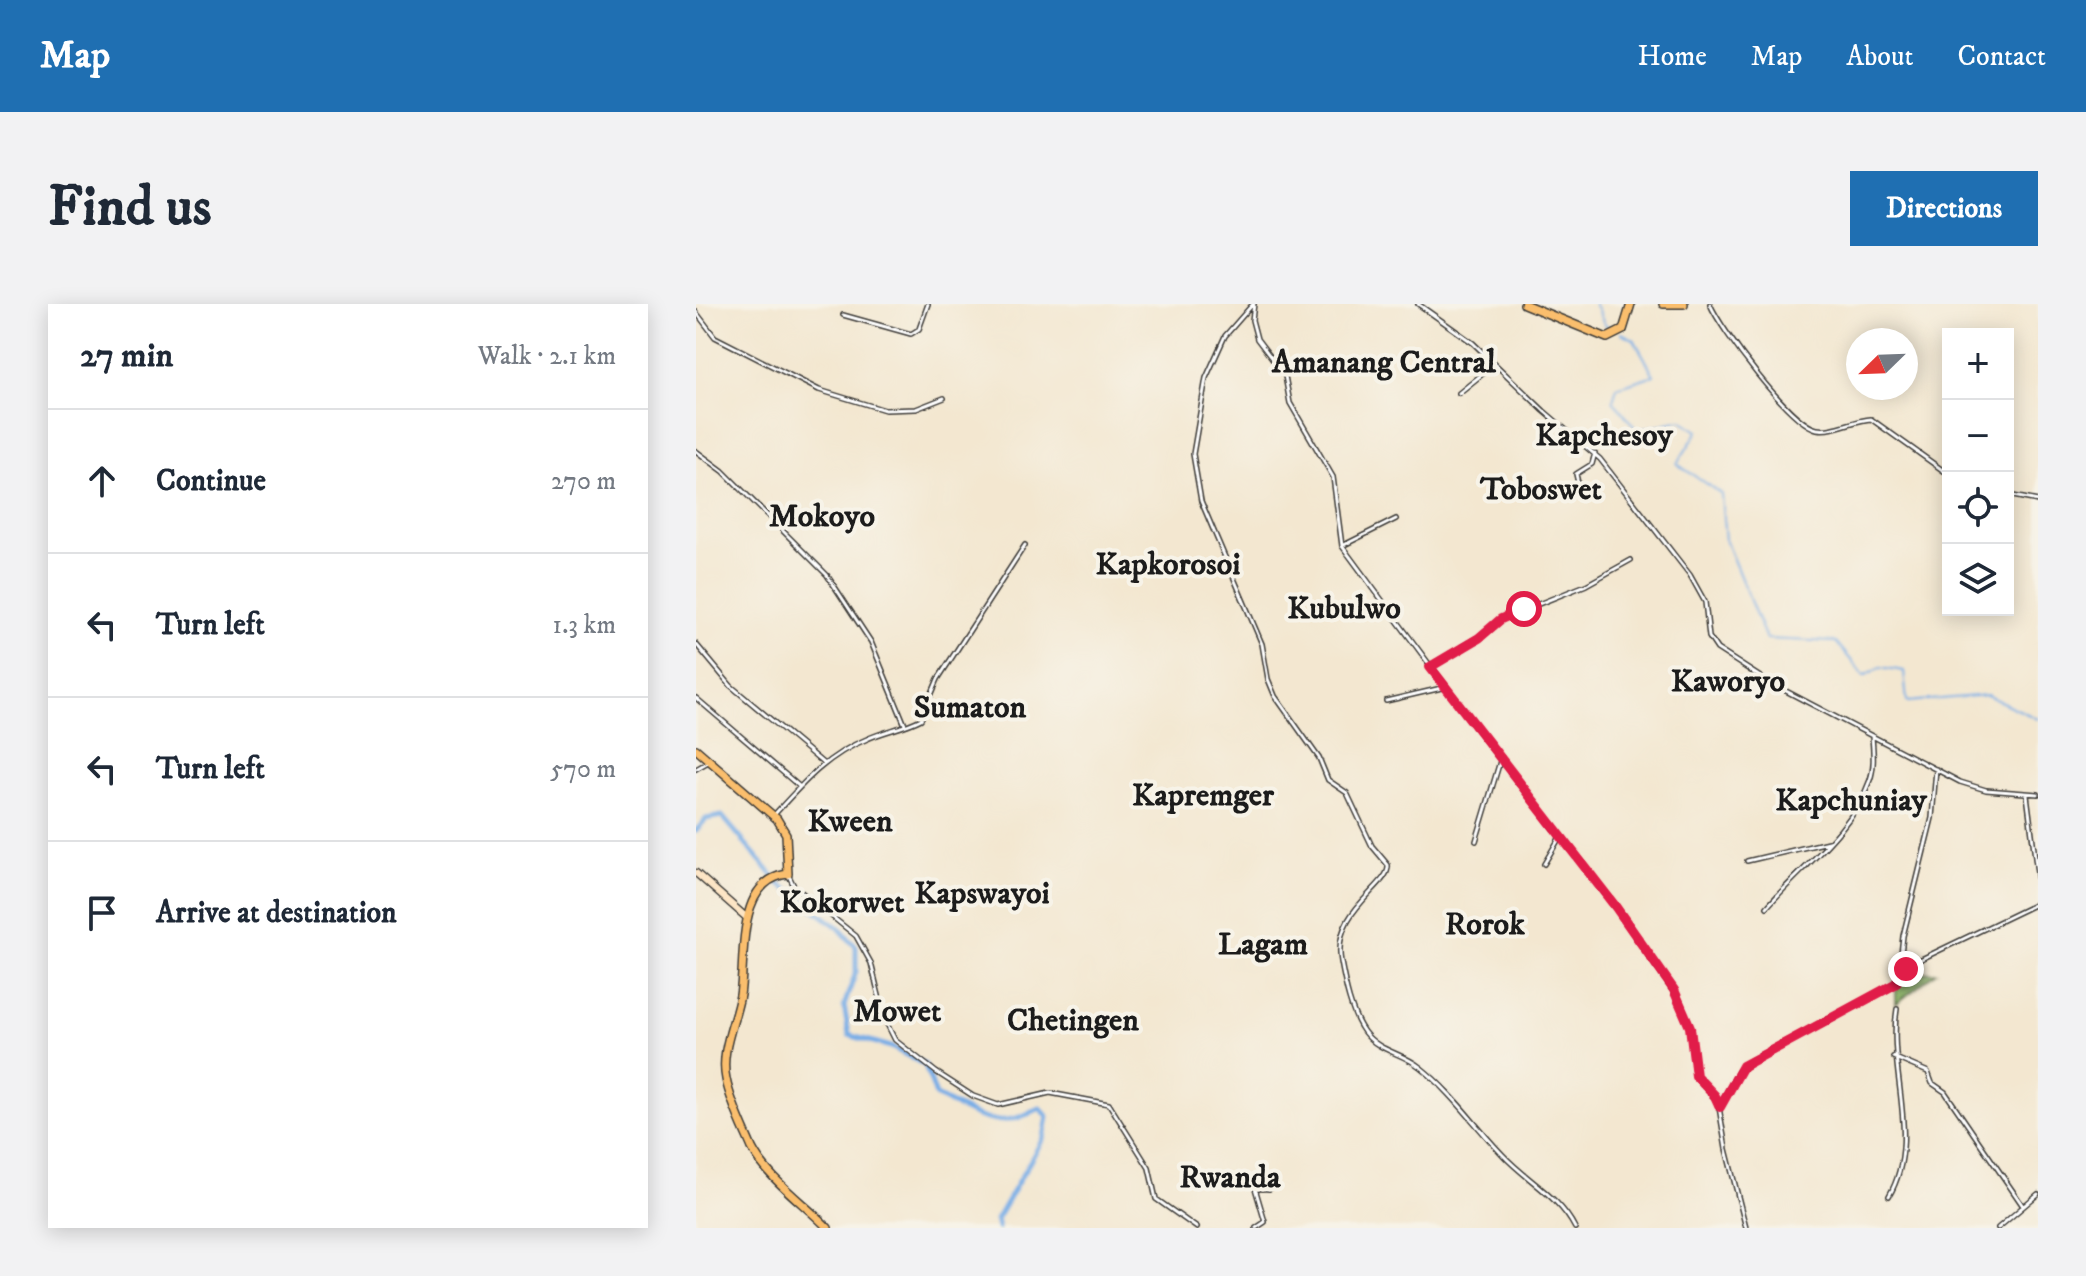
<!DOCTYPE html>
<meta charset="utf-8">
<style>
:root{--surface:#fff;--page:#f2f2f3;--text:#1f2937;--muted:#747a83;--line:#e0e1e3;--accent:#1f6fb2}
body{margin:0;font-family:"IM FELL DW Pica",serif;background:var(--page);color:var(--text)}
.controls{position:absolute;right:24px;top:24px;display:grid;overflow:hidden;border-radius:0px;box-shadow:0 4px 20px #0003}
.controls button{width:72px;height:72px;display:grid;place-items:center;padding:0;border:0;border-bottom:2px solid var(--line);background:var(--surface);color:var(--text);font:40px sans-serif}
.compass{position:absolute;left:1150px;top:24px;width:72px;height:72px;border-radius:50%;background:var(--surface);box-shadow:0 4px 20px #0003;rotate:247deg}
.stop{position:absolute;width:24px;height:24px;margin:-18px;border:6px solid #e11d48;border-radius:50%;background:#fff}
.stop.end{background:#e11d48;border-color:#fff;box-shadow:0 2px 8px #0008}
.list{margin:0;padding:0;list-style:none}
h2{display:flex;justify-content:space-between;align-items:center;height:104px;margin:0;padding:0 32px;font-size:34px}
h2 small{font-size:26px;font-weight:400;color:var(--muted)}
.list li{display:grid;grid-template-columns:52px 1fr auto;gap:24px;align-items:center;box-sizing:border-box;height:144px;padding:0 32px;border-top:2px solid var(--line)}
.list b{display:block;font-size:30px;white-space:nowrap}
.list em{font-size:26px;font-style:normal;color:var(--muted)}
.icon{flex:none;width:44px;height:44px;fill:none;stroke:currentColor;stroke-width:2;stroke-linecap:round;stroke-linejoin:round}
.map{position:relative;flex:none;width:1342px;height:924px;overflow:hidden;border-radius:0px}
header{display:flex;align-items:center;gap:48px;box-sizing:border-box;height:112px;padding:0 40px;background:var(--accent);color:#fff}
header strong{font-size:38px}
nav{display:flex;gap:44px;margin-inline-start:auto;font-size:28px}
.intro{display:flex;align-items:center;justify-content:space-between;box-sizing:border-box;height:192px;padding:0 48px}
h1{margin:0;font-size:56px}
.button{padding:20px 36px;border-radius:0px;background:var(--accent);color:#fff;font-size:28px;font-weight:700}
main{display:flex;gap:48px;padding:0 48px}
aside{flex:1;background:var(--surface);border-radius:0px;box-shadow:0 4px 20px #0003}
.map>svg:first-child{display:block}
.forest{fill:#8bb268;stroke:#546742;stroke-width:2}
.lines{fill:none;stroke-linecap:round;stroke-linejoin:round}
.stream{stroke:#78ade6;stroke-width:2}
.river{stroke:#78ade6;stroke-width:5}
.street-casing{stroke:#3c3a37;stroke-width:6}
.secondary-casing{stroke:#3c3a37;stroke-width:9}
.primary-casing{stroke:#3c3a37;stroke-width:10}
.street{stroke:#fff;stroke-width:3}
.secondary{stroke:#fde5c5;stroke-width:6}
.primary{stroke:#fabe6d;stroke-width:7}
.route{stroke:#e11d48;stroke-width:10}
.labels{text-anchor:middle;stroke-width:8;stroke-linejoin:round;paint-order:stroke}
.quarter-label{font-size:32px;font-weight:bold;fill:#1c1c1c;stroke:#f7f3e8}
</style>
<header>
<strong>Map</strong>
<nav><a>Home</a><a>Map</a><a>About</a><a>Contact</a></nav>
</header>
<div class="intro"><h1>Find us</h1><a class="button">Directions</a></div>
<main>
<aside>
<h2>27 min<small>Walk · 2.1 km</small></h2>
<ul class="list">
<li><svg class="icon" aria-label="ahead" viewBox="0 0 24 24"><path d="M12 20V5M6 11l6-6 6 6"/></svg><div><b>Continue</b></div><em>270 m</em></li>
<li><svg class="icon" aria-label="left" viewBox="0 0 24 24"><path d="M17 20v-9H6M10 6l-5 5 5 5"/></svg><div><b>Turn left</b></div><em>1.3 km</em></li>
<li><svg class="icon" aria-label="left" viewBox="0 0 24 24"><path d="M17 20v-9H6M10 6l-5 5 5 5"/></svg><div><b>Turn left</b></div><em>570 m</em></li>
<li><svg class="icon" aria-label="arrive" viewBox="0 0 24 24"><path d="M6 21V4h12l-3 4 3 4H6"/></svg><div><b>Arrive at destination</b></div></li>
</ul>
</aside>
<div class="map">
<svg width="1342" height="924" viewBox="0 0 1342 924">
<rect width="100%" height="100%" fill="#f7f3e8"/>
<filter id="ink" filterUnits="userSpaceOnUse"><feTurbulence type="fractalNoise" baseFrequency=".0125" numOctaves="2"/><feDisplacementMap in="SourceGraphic" scale="16" xChannelSelector="R" yChannelSelector="G"/><feConvolveMatrix kernelMatrix="1 2 1 2 8 2 1 2 1" color-interpolation-filters="sRGB"/></filter>
<filter id="wash" filterUnits="userSpaceOnUse"><feTurbulence type="fractalNoise" baseFrequency=".006" numOctaves="4" result="noise"/><feDisplacementMap in="SourceGraphic" scale="32" xChannelSelector="R" yChannelSelector="G"/><feGaussianBlur stdDeviation="1.8" result="paint"/><feColorMatrix in="noise" values="0 0 0 0 0 0 0 0 0 0 0 0 0 0 0 0 0 1.4 0 .05"/><feComposite in="paint" operator="in"/></filter>
<g filter="url(#wash)">
<rect width="100%" height="100%" fill="#f3e7d0"/>
<path class="forest" d="M1240 668 1200 700V682L1213 669Z"/>
<g class="lines">
<path class="stream" d="M898 0 909 21 919 26
M925 29 938 35 958 71 921 83 917 96 941 126 985 116 1002 127 981 160 1025 190 1029 236 1070 335 1140 338 1168 372 1185 363 1208 367 1211 398 1291 391 1342 415"/>
<path class="river" d="M0 527 10 515 26 512 83 579 143 624 160 643V668L148 702 153 731 195 743 229 761 240 792C283 813 299 829 344 804L352 813 348 833 300 916 302 924"/>
</g>
</g>
<g filter="url(#ink)">
<g class="lines">
<g class="street-casing">
<path id="street" d="M557 0 529 32 510 74 497 150 505 197 566 340 572 375 579 392 623 454 632 476 651 489 676 542 692 561C695 582 635 605 645 658 649 680 655 710 668 728 683 748 705 748 724 763 756 788 779 822 807 851 831 877 863 892 879 924
M558 0 556 16 561 35 589 72 594 99 637 173 646 242 784 429 919 602 981 692 994 723 1000 772 1022 797 1030 845 1050 924
M722 0 777 39 848 107 904 155 994 271 1009 298 1013 333 1021 345 1069 376 1264 478 1290 486 1342 490
M1014 0C1025 26 1094 120 1121 125 1137 128 1158 116 1175 115L1252 170
M0 8 19 33 123 86 189 106 220 105 248 94
M147 11 215 30 223 25 232 0
M763 89 794 64 795 56
M0 147 27 167 131 271 175 338 209 421
M882 179 880 170 896 160 899 149
M1312 191 1342 197
M646 242 700 215
M0 340 35 382 128 460
M734 363 787 331 805 315 890 281 935 256
M0 394 104 483
M690 397 750 383
M0 465 14 457
M1331 491 1342 577
M78 511C106 480 131 451 171 435 188 427 208 424 225 415L242 375 329 241
M780 537 805 454
M1051 557 1132 538
M848 560 864 533
M92 570 98 582 160 632 175 659 189 716 199 736 240 768 277 792 302 801 354 789 413 800 453 864 460 895 501 924
M1071 603C1105 564 1156 527 1174 476 1179 462 1177 447 1176 432
M1202 677 1207 632 1236 514 1240 465
M1197 753 1232 768 1236 779 1249 788 1327 902
M1024 803 1043 767 1055 757 1199 680 1215 660 1342 599
M1193 892C1226 835 1191 766 1201 705
M560 924 569 918 559 884 573 885
M1302 924 1342 890"/>
</g>
<g class="secondary-casing">
<path id="secondary" d="M0 569 51 614"/>
</g>
<g class="primary-casing">
<path id="primary" d="M828 0 911 34 927 26 935 0
M967 0H988
M0 445 81 515 90 530 92 570C39 576 50 655 44 691 39 719 24 746 30 775 34 797 47 823 56 844 71 874 109 900 132 924"/>
</g>
<use href="#street" class="street"/>
<use href="#secondary" class="secondary"/>
<use href="#primary" class="primary"/>
</g>
</g>
<g class="lines" filter="url(#ink)">
<path class="route" d="M828 305 805 315 783 334 734 363 919 602 978 686 994 723 1000 772 1019 792 1024 803 1047 762 1199 680 1210 665"/>
</g>
<g class="labels">
<g class="quarter-label">
<text x="688" y="68">Amanang Central</text>
<text x="908" y="141">Kapchesoy</text>
<text x="845" y="195">Toboswet</text>
<text x="126" y="222">Mokoyo</text>
<text x="472" y="270">Kapkorosoi</text>
<text x="648" y="314">Kubulwo</text>
<text x="1032" y="387">Kaworyo</text>
<text x="274" y="413">Sumaton</text>
<text x="507" y="501">Kapremger</text>
<text x="1155" y="506">Kapchuniay</text>
<text x="154" y="527">Kween</text>
<text x="286" y="599">Kapswayoi</text>
<text x="146" y="608">Kokorwet</text>
<text x="789" y="630">Rorok</text>
<text x="567" y="650">Lagam</text>
<text x="201" y="717">Mowet</text>
<text x="377" y="726">Chetingen</text>
<text x="534" y="883">Rwanda</text>
</g>
</g>
</svg>
<div class="controls">
<button>+</button>
<button>−</button>
<button><svg class="icon" aria-label="locate" viewBox="0 0 24 24"><circle cx="12" cy="12" r="6"/><path d="M12 2v4M12 18v4M2 12h4M18 12h4"/></svg></button>
<button><svg class="icon" aria-label="layers" viewBox="0 0 24 24"><path d="M12 4l9 5-9 5-9-5zM3 14l9 5 9-5"/></svg></button>
</div>
<svg class="compass" viewBox="-18 -18 36 36"><path d="M0-13l5 13h-10z" fill="#e53935"/><path d="M0 13l5-13h-10z" fill="#747a83"/></svg>
<div class="stop" style="left:828px;top:305px"></div>
<div class="stop end" style="left:1210px;top:665px"></div>
</div>
</main>
